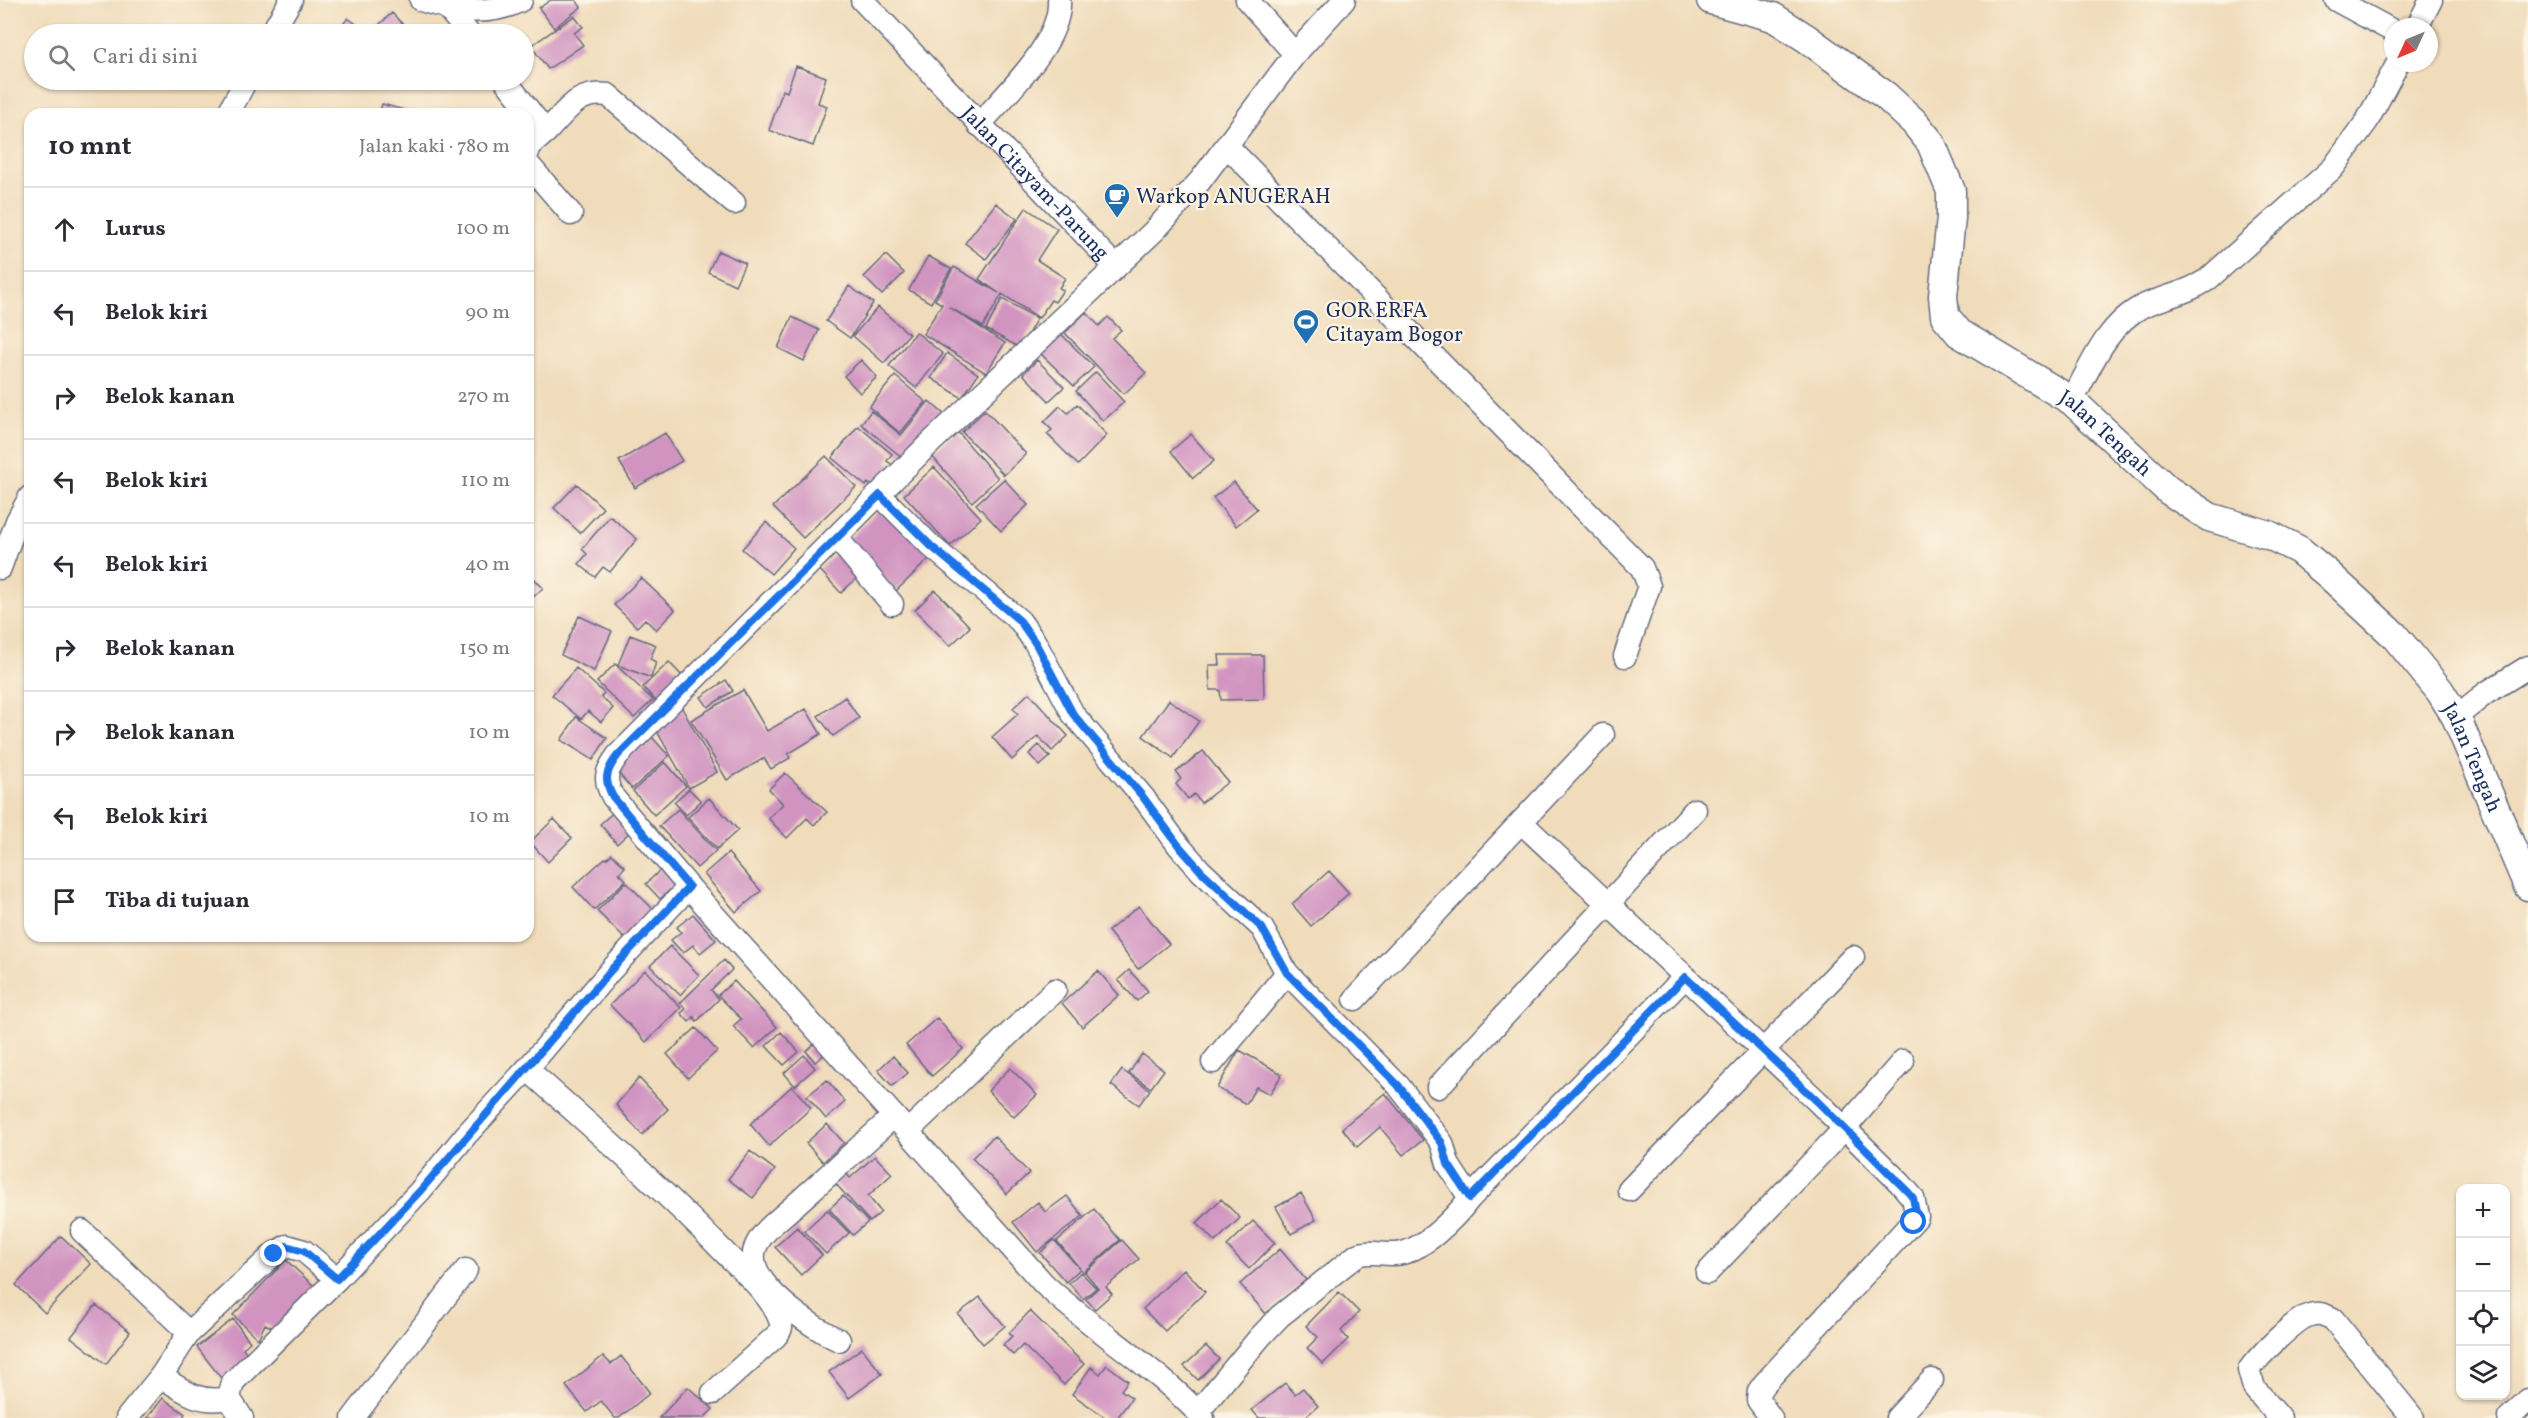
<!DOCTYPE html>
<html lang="id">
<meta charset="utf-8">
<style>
:root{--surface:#fff;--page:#f2f2f3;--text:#2b2b33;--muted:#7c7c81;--line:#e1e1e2}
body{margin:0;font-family:Vollkorn,serif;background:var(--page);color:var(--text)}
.controls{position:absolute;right:18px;bottom:18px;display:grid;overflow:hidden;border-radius:12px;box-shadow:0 2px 4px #0004}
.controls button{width:54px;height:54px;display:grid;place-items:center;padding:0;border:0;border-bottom:2px solid var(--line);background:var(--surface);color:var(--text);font:30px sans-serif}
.compass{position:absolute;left:2384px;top:18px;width:54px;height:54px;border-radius:50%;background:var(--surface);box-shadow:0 2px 4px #0004;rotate:226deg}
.stop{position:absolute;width:18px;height:18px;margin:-14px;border:4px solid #1a73e8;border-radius:50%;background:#fff}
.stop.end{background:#1a73e8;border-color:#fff;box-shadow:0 2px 6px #0008}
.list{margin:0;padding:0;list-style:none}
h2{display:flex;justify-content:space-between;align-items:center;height:78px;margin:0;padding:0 24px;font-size:26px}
h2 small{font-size:20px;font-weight:400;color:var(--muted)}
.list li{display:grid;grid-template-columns:39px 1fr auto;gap:18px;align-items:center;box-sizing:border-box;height:84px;padding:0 24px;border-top:2px solid var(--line)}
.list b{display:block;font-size:22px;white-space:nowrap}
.list em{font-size:20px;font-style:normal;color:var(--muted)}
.icon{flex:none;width:33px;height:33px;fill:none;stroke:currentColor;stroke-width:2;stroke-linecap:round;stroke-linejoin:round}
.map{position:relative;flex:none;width:2528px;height:1418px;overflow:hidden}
.search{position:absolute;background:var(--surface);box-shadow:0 2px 4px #0004;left:24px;top:24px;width:510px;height:66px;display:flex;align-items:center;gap:15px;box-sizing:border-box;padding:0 21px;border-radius:33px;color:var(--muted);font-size:22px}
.panel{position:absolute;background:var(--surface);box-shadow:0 2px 4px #0004;left:24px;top:108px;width:510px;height:834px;border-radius:18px}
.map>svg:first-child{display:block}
.building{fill:#d194c1}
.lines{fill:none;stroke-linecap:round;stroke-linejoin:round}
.minor-casing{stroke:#666b7e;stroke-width:25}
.major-casing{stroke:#666b7e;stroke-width:31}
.minor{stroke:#fff;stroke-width:22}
.major{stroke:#fff;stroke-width:28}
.route{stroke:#1a73e8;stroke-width:8}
.labels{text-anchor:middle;stroke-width:4.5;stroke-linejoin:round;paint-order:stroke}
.street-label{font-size:21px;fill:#1b2f5e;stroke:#fcf5e5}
.poi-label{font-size:21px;fill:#1b2f5e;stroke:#fcf5e5;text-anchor:start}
</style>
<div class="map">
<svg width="2528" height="1418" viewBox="0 0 2528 1418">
<rect width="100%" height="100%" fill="#fcf5e5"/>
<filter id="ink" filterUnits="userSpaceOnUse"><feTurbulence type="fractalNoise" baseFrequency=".0167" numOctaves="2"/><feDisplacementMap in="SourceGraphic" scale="12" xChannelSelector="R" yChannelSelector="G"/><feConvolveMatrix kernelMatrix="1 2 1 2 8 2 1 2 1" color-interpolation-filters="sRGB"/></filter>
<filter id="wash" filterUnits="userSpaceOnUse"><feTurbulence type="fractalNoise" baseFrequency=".008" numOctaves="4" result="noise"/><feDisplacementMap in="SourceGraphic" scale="24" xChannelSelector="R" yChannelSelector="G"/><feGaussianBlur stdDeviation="1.35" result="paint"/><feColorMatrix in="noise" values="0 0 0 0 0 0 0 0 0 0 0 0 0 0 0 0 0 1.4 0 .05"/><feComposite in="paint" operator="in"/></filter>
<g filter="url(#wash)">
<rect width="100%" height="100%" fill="#f0dbba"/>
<g id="blocks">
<path class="building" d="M551 0H576L581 7 554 28 539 8Z
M392 13 411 33 373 34 371 32Z
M574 16 583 27 574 33 583 45 548 69 531 46Z
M348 18 367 32 365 34H335Z
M796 66 826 77 818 103 827 106 813 146 769 130 783 90 787 92Z
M382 104 415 113V114H379Z
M996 203 1017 219 986 259 965 243Z
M1026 208 1057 229 1037 260 1065 278 1059 288 1063 290 1055 302 1051 300 1039 318 1002 294 983 327 949 307 1005 343 986 373 923 334 942 304 935 300 954 267 999 293 979 279Z
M718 251 745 263 735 285 708 272Z
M886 255 904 273 882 295 864 277Z
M928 256 951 269 931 303 909 290Z
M849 286 873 303 850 338 826 321Z
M1002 299 1037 318 1020 348 986 329Z
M878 307 909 334 884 363 853 336Z
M1086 312 1099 326 1108 317 1121 330 1112 338 1146 373 1124 394 1065 333Z
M792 317 819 330 804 361 778 348Z
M916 332 943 354 916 388 889 366Z
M1061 334 1094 367 1074 386 1040 353Z
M947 353 978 374 962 398 931 378Z
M861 360 877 377 860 393 844 376Z
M1037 360 1064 387 1049 401 1023 374Z
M1096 372 1124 402 1103 421 1076 391Z
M895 376 926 402 900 433 869 407Z
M929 401 945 415 918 447 914 444 903 458 861 424 871 411 901 435Z
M1077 404 1107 435 1078 465 1047 434 1052 430 1044 422 1060 406 1068 413Z
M985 410 1026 454 1004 475 962 432Z
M858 426 892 454 887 461 894 466 875 489 868 483 866 486 832 458Z
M957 431 998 478 972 502 930 454Z
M665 433 682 461 635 488 619 461Z
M1191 434 1214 461 1193 478 1171 451Z
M826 456 856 487 803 538 773 507Z
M934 467 981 518 950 546 904 495Z
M1004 479 1028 505 1001 531 976 504Z
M1234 482 1257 509 1236 526 1213 498Z
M577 484 603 508 580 533 554 508Z
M883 505 932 556 896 591 847 541Z
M610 516 637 539 610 572 603 567 595 577 579 564 587 554 582 549Z
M766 522 794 548 771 574 742 549Z
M836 553 858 577 841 593 819 569Z
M528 572 543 588 528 602Z
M641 578 675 610 656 630 645 619 637 627 614 605Z
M935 590 970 627 950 646 915 610Z
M579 616 612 631 594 671 561 655Z
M630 635 656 645 650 659 656 662 651 678 618 665Z
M1219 655H1263L1264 699 1221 700 1220 690H1210L1209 665H1220Z
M669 662 682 676 656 701 643 687Z
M615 664 653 700 634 718 597 682Z
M576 668 604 693 601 697 613 708 601 722 588 711 581 719 552 695Z
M726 680 733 691 708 707 701 697Z
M743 690 767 731 806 709 821 734 788 754 790 758 771 769 764 758 727 780 691 720Z
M1029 693 1068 736 1052 751 1038 736 1012 760 992 737 1018 714 1013 708Z
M845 697 859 718 833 736 818 716Z
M1169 700 1199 721 1173 758 1143 736Z
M682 708 717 772 689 788 653 724Z
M576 717 607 738 593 760 561 740Z
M650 735 669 756 632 789 613 767Z
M1039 745 1050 757 1040 766 1029 754Z
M1203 751 1228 782 1201 803 1194 794 1188 799 1176 784 1181 779 1176 772Z
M665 762 686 786 654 815 633 791Z
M785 773 827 812 814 825 807 818 787 838 768 818 783 804 769 789Z
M689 789 701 801 686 815 674 802Z
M709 798 738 830 717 849 688 817Z
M678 809 716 851 697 868 659 826Z
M616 810 634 828 617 844 600 824Z
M554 819 572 838 548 862 530 842Z
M728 853 761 891 736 912 704 874Z
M612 854 625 867 619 873 626 880 594 910 573 887 605 858 606 859Z
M664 866 679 882 660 899 646 884Z
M1329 871 1349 893 1311 926 1292 904Z
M626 882 656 912 627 941 597 911Z
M1139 906 1169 944 1138 969 1108 931Z
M693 914 716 940 700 953 693 945 683 953 671 940 681 932 677 927Z
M670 946 699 975 680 995 650 966Z
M724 960 732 970 711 990 719 999 697 1021 694 1017 689 1022 681 1013 686 1009 680 1003Z
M645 970 681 1008 646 1042 610 1005Z
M1129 970 1148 991 1137 1001 1118 980Z
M1098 971 1119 995 1082 1027 1062 1003Z
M734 981 777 1027 754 1048 733 1026 741 1019 718 995Z
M937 1018 963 1049 932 1076 906 1045Z
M696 1028 717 1051 688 1078 667 1054Z
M781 1032 799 1052 784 1065 766 1046Z
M820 1039 830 1050 815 1062 806 1051Z
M1239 1050 1282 1074 1270 1094 1256 1087 1246 1104 1217 1088Z
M1142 1054 1164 1070 1151 1088 1129 1073Z
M804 1055 815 1068 795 1086 784 1073Z
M893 1056 908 1073 892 1086 878 1070Z
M1010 1068 1037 1095 1014 1117 988 1091Z
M1122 1070 1150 1090 1139 1105 1111 1085Z
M639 1078 668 1109 642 1135 616 1105Z
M827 1080 845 1102 826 1119 807 1096Z
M792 1086 811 1108 769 1146 750 1124Z
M1385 1093 1423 1140 1403 1155 1380 1127 1357 1147 1342 1128Z
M827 1124 844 1143 823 1162 806 1143Z
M994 1136 1029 1173 1007 1194 972 1158Z
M750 1151 775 1170 753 1198 728 1179Z
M875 1156 892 1174 868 1196 881 1212 870 1222 834 1182 845 1172 850 1178Z
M1301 1193 1316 1220 1291 1234 1276 1207Z
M843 1196 868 1222 853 1235 829 1209Z
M1067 1196 1083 1216 1037 1252 1013 1222 1038 1202 1045 1212Z
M1221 1199 1240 1218 1215 1242 1197 1223Z
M1094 1209 1120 1240 1083 1272 1057 1241Z
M827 1210 849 1233 826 1254 804 1231Z
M1253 1221 1275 1243 1249 1269 1227 1246Z
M797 1227 822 1255 801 1275 775 1247Z
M61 1236 91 1264 45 1313 16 1285Z
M1054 1240 1080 1269 1066 1282 1040 1253Z
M1122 1240 1139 1259 1106 1287 1112 1294 1095 1309 1086 1299 1098 1288 1085 1272Z
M1280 1249 1306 1280 1266 1314 1240 1284Z
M286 1260 317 1289 277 1330 265 1324 258 1339 233 1315Z
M1184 1269 1205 1292 1165 1331 1143 1309Z
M1081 1272 1096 1288 1083 1299 1069 1283Z
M1339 1292 1359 1312 1341 1331 1348 1339 1323 1364 1307 1348 1318 1337 1306 1326Z
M980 1297 1005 1326 983 1344 958 1314Z
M96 1305 130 1332 106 1364 71 1337Z
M1030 1311 1084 1364 1064 1385 1023 1345 1013 1355 1003 1345 1012 1336 1009 1333Z
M233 1319 250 1342 243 1348 252 1360 224 1382 197 1347Z
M1206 1346 1219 1359 1198 1380 1184 1366Z
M862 1348 882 1374 849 1398 829 1372Z
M603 1356 611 1364 621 1356 650 1393 619 1418H615L601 1401 587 1412 566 1386Z
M1107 1365 1128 1381 1121 1390 1132 1398 1117 1418H1106L1072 1394 1091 1367 1100 1374Z
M1285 1383 1295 1394 1303 1388 1318 1406 1304 1418H1259L1252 1410Z
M688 1387 713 1409 704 1418H659Z
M163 1398 185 1414 182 1418H147Z"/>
</g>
</g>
<g filter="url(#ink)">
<use href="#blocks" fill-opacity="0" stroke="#666b7e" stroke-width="1.5"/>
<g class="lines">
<g class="minor-casing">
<g id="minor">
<path d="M421 0C454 11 490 17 521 0"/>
<path id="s1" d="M862 0 1115 266"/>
<path d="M1247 0 1295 54"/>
<path d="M2336 0 2393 31"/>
<path d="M448 9 469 34"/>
<path d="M2417 27 2431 0"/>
<path d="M271 34 291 0"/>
<path d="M505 80 546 132 530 146 528 152"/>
<path d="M228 114 246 80"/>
<path d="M979 125C1005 95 1062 42 1059 0"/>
<path d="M546 132C567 111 576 91 608 95L734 203"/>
<path d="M1227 146 1642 568 1649 586 1625 656"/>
<path d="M528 164 571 214"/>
<path d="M2072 401C2090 367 2107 324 2143 306 2166 296 2185 294 2207 280L2333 168 2367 121 2398 63"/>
<path d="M880 495 931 546 1020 621 1036 644 1073 714 1143 797 1179 846 1201 871 1262 928 1287 973 1398 1085 1442 1143 1448 1164 1470 1198"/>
<path d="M837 538 892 604"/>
<path d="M0 568 17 521 30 497"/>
<path d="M2456 717 2486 693 2528 667"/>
<path d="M1521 822 1603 735"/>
<path d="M1355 999 1521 822 1817 1101 1900 1183 1913 1198 1917 1217 1764 1384 1759 1391 1758 1400 1771 1418"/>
<path d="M1213 1062 1287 973"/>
<path d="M527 1069C594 1129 662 1188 725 1253 742 1270 772 1296 780 1320 783 1327 780 1331 776 1336L713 1393"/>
<path d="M1438 1087 1695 810"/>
<path d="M908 1131 1055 990"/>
<path d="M1629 1190 1853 957"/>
<path d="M82 1231 189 1333"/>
<path d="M1707 1273 1844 1129 1903 1061"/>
<path d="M839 1340C813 1328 740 1281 756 1246 763 1230 782 1217 794 1206 827 1176 861 1146 894 1116"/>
<path d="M161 1376C184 1392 200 1404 229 1398"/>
<path d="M1198 1412 1260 1337 1280 1316 1357 1255C1371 1250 1381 1255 1395 1254 1421 1253 1455 1218 1470 1198L1685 977"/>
<path d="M127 1418 161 1376 189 1333 274 1254 287 1246 304 1251 337 1279 420 1191 466 1135 527 1069 611 970 689 887"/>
<path d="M242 1418 229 1398 233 1382 337 1279"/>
<path d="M353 1418 466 1270"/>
<path d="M1203 1418C1156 1367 1094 1331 1044 1284L689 887 613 797C603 779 606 771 618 755L925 448 1154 231 1200 181 1295 54 1344 0"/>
<path d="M1897 1418 1932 1380"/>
<path d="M2280 1418 2254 1388 2249 1370C2258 1357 2295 1319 2310 1315 2319 1312 2325 1315 2333 1319L2413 1418"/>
<path d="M2509 1418 2528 1400"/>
</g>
</g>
<g class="major-casing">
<g id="major">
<path id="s2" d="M1711 0 1773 17 1806 38 1886 96 1914 122 1931 143 1951 191V218L1943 296 1945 316 1959 333 2072 401 2168 490 2209 517 2269 535 2299 550 2329 575 2394 635 2440 691 2456 717 2528 886"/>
</g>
</g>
<use href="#minor" class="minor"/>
<use href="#major" class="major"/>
</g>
</g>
<g class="lines" filter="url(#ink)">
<path class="route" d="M274 1254 286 1246 304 1251 337 1279 420 1191 611 970 689 887 613 797C603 779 606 771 618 755L880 495 931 546 1020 621 1036 644 1073 714 1143 797 1179 846 1201 871 1262 928 1287 973 1398 1085 1442 1143 1448 1164 1470 1198 1685 977 1817 1101 1908 1192 1913 1198 1917 1217 1914 1222"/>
</g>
<defs>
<g id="cafe-pin" transform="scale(1.35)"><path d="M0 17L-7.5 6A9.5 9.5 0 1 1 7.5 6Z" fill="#1f6fb2" stroke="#fcf5e5"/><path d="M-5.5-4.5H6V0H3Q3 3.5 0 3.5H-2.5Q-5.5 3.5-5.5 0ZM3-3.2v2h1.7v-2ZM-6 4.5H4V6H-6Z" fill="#fff"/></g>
<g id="stadium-pin" transform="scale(1.35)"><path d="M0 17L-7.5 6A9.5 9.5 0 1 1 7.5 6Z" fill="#1f6fb2" stroke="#fcf5e5"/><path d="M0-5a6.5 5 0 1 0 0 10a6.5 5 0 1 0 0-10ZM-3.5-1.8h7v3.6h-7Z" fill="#fff"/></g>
</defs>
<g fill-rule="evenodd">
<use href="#cafe-pin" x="1117" y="196"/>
<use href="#stadium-pin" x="1306" y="322"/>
</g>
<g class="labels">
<g class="street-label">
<text dy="7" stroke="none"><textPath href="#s1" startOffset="252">Jalan Citayam-Parung</textPath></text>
<text dy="7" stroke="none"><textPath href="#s2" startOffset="645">Jalan Tengah</textPath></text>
<text dy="7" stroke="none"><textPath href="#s2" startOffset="1149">Jalan Tengah</textPath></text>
</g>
<g class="poi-label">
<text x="1136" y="203">Warkop ANUGERAH</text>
<text x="1326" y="317">GOR ERFA<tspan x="1326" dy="24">Citayam Bogor</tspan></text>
</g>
</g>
</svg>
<div class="controls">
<button>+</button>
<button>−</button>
<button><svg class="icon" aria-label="locate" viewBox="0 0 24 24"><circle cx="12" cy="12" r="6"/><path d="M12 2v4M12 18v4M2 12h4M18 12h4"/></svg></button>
<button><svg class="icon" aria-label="layers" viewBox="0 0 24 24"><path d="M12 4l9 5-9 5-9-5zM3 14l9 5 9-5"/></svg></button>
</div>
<svg class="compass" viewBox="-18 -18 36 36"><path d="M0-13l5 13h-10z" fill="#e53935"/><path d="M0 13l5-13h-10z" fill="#7c7c81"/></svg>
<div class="stop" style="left:1914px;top:1222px"></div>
<div class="stop end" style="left:274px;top:1254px"></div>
<div class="search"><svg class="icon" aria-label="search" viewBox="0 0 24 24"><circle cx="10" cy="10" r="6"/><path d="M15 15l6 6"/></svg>Cari di sini</div>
<section class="panel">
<h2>10 mnt<small>Jalan kaki · 780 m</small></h2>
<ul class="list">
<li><svg class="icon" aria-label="ahead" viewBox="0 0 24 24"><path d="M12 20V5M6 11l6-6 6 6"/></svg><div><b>Lurus</b></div><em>100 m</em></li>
<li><svg class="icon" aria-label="left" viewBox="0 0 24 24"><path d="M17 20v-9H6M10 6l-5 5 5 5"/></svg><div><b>Belok kiri</b></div><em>90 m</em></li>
<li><svg class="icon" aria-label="right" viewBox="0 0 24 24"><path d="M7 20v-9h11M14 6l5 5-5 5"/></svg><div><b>Belok kanan</b></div><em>270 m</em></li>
<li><svg class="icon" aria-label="left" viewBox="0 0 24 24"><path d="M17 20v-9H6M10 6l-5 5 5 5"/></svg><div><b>Belok kiri</b></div><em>110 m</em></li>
<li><svg class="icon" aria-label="left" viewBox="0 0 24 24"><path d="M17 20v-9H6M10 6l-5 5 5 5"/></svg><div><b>Belok kiri</b></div><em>40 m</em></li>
<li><svg class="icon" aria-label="right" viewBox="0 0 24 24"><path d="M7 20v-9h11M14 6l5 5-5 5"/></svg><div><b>Belok kanan</b></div><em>150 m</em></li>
<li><svg class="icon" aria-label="right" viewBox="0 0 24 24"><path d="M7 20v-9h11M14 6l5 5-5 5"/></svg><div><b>Belok kanan</b></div><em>10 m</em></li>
<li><svg class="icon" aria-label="left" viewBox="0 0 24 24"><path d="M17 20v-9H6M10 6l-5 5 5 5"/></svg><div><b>Belok kiri</b></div><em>10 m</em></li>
<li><svg class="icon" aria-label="arrive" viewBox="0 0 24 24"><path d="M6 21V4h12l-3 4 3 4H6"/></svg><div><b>Tiba di tujuan</b></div></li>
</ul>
</section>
</div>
